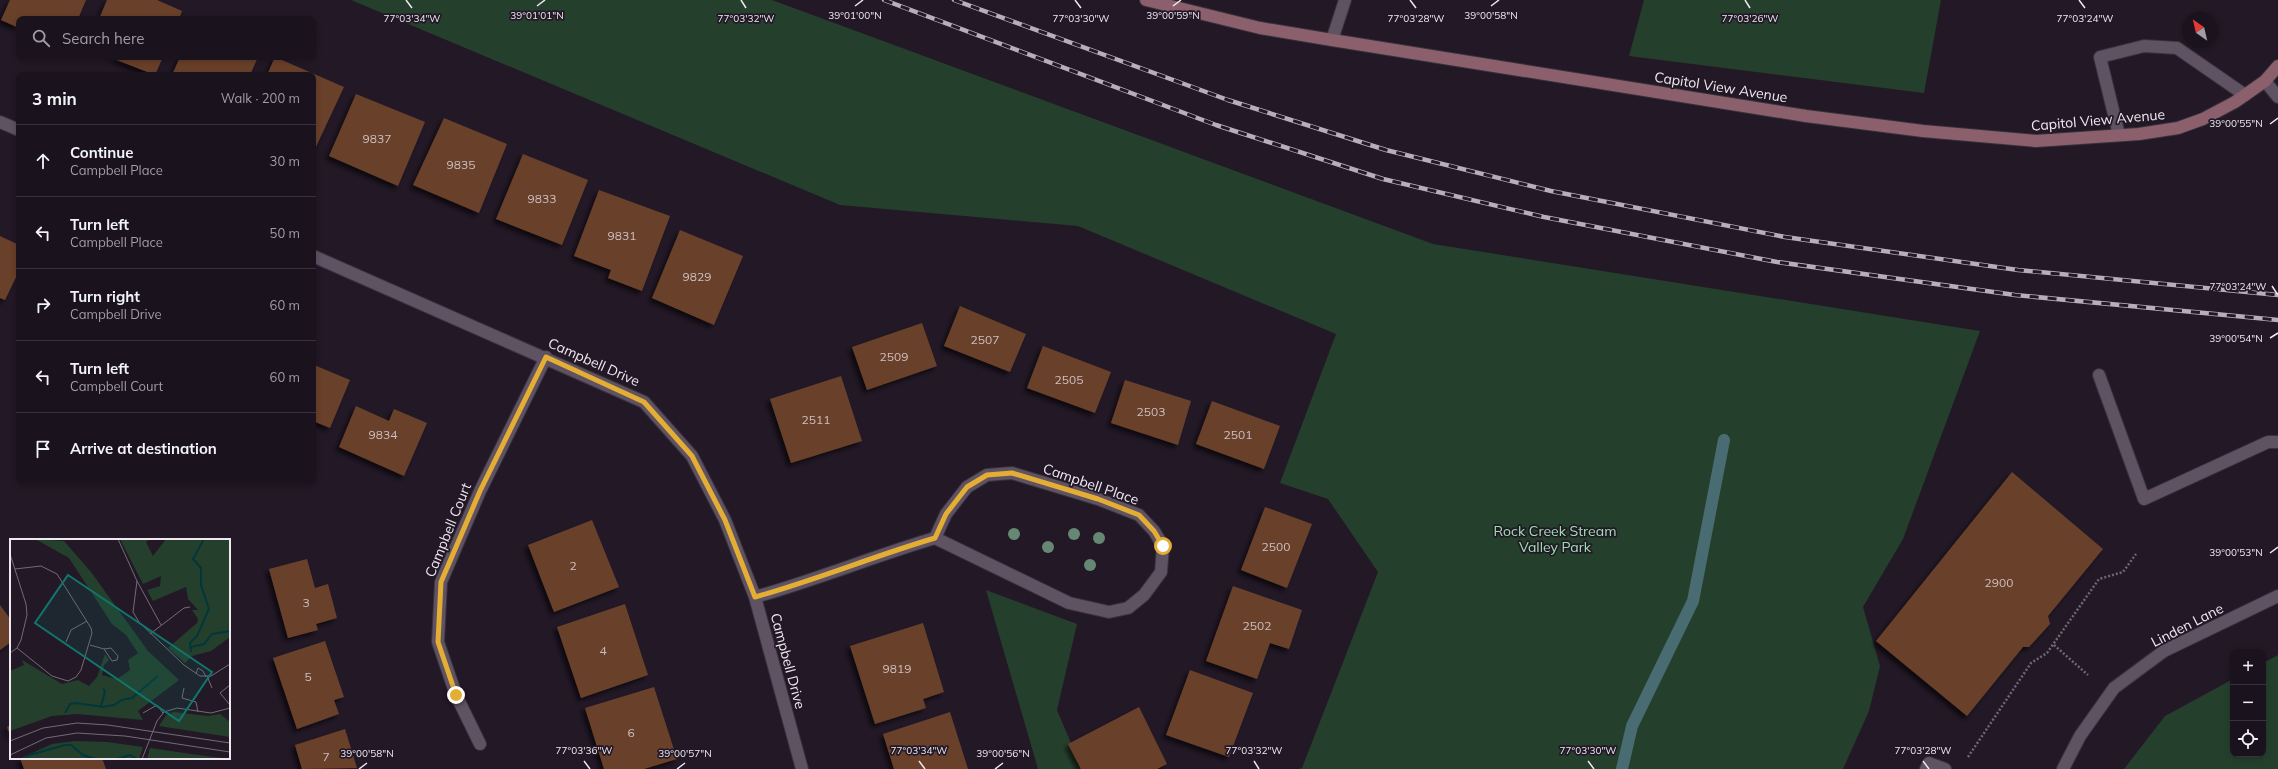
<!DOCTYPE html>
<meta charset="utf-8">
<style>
:root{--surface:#1a121c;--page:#231b25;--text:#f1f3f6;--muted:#9f9ea3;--line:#38323b}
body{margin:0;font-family:Mulish,sans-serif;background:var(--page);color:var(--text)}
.controls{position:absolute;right:12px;bottom:12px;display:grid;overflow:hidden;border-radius:8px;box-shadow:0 2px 6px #0003}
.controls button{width:36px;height:36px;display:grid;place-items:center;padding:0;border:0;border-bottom:1px solid var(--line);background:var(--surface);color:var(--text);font:20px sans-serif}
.compass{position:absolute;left:2182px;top:12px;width:36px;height:36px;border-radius:50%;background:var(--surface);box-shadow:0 2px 6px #0003;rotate:326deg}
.stop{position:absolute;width:12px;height:12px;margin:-9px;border:3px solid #e4ae35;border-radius:50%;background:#fff}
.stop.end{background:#e4ae35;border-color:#fff;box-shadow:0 1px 4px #0008}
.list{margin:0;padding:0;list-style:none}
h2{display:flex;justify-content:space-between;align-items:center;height:52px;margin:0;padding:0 16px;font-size:17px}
h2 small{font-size:13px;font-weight:400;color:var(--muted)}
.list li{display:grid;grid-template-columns:26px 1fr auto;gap:12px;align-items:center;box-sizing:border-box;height:72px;padding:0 16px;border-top:1px solid var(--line)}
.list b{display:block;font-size:15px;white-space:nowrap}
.list p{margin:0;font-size:13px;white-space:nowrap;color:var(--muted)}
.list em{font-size:13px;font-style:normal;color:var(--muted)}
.icon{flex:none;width:22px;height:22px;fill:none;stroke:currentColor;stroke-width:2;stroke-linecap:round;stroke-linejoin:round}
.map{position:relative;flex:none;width:2278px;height:769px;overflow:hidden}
.search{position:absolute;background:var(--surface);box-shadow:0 2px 6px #0003;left:16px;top:16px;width:300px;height:44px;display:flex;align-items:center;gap:10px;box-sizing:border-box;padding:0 14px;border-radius:8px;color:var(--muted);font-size:15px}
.panel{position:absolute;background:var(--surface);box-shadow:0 2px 6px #0003;left:16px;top:72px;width:300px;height:412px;border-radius:8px}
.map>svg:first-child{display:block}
.green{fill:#253f2d}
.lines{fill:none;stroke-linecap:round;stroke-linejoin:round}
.stream{stroke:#486c72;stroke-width:12}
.building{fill:#69412b;filter:url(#shadow)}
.service-casing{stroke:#39323c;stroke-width:14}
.minor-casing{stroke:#39323c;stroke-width:14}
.tertiary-casing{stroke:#39323c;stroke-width:14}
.secondary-casing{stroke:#39323c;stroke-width:14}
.path{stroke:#706774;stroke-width:2.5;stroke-dasharray:2 2;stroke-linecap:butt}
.service{stroke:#5e5263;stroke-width:12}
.minor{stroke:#5e5263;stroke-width:12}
.tertiary{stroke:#5e5263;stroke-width:12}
.secondary{stroke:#8b606c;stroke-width:12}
.rail-casing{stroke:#b6aeba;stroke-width:4.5}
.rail{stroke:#221826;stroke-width:3;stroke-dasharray:9;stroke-linecap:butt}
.tree{fill:#668773}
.route{stroke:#e4ae35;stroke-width:5}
.ticks{fill:none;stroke:#efe8f2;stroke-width:1.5}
.labels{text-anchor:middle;stroke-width:3.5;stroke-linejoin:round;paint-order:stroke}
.number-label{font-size:12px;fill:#cebec0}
.street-label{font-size:14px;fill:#efe8f2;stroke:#221826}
.park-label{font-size:14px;fill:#9de1b2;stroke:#221826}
.inset-river{fill:none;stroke:#00373b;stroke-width:2}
.inset-road{fill:none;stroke:#746b78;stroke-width:1}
.view{fill:#0f766e;fill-opacity:0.15;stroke:#0f766e;stroke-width:2}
.inset-edge{fill:none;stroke:#efe8f2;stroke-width:2}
.ticks-label{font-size:10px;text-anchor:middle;fill:#efe8f2;stroke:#221826;stroke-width:3.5;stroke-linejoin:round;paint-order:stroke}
</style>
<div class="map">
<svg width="2278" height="769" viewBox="0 0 2278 769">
<defs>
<filter id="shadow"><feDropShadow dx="-3.5" dy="3.5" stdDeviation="2" flood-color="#0009"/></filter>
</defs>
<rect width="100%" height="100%" fill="#221826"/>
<path class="green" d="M351 0H772L1433 244 1980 331 1903 539 1863 607 1880 666 1869 711 1843 769H1299L1302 768 1378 572 1328 499 1280 483 1336 334 1078 226 840 205Z
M1644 0H1941L1924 93 1629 56Z
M986 590 1077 624 1057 710 1082 769H1038Z
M2278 655V769H2124L2165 716 2233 679V754H2263V663Z"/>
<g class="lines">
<path class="stream" d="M1622 769 1632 726 1693 601 1724 440"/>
</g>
<path class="building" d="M10 0H86L78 19H19V28L1 20Z
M107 0H157L182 11 179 19H99Z
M109 57H163L155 75Z
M180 57H258L250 75H172Z
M275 57 344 87 314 151 313 75H267Z
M356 94 425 122 398 186 329 156Z
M444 118 507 144 479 213 413 185Z
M523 154 588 180 562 245 496 219Z
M599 190 670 216 642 291 608 278 611 270 574 256Z
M680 230 743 256 714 325 652 298Z
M0 236 19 245V271L5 300 0 298Z
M960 306 1026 334 1010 372 944 346Z
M922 323 937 366 867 390 852 347Z
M1043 346 1111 372 1095 413 1027 388Z
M314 365 350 380 330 428 313 421Z
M841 376 862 441 791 463 770 399Z
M1125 380 1191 401 1178 445 1111 423Z
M1212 401 1280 426 1264 469 1196 444Z
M356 406 389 421 394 409 427 423 404 476 339 447Z
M2012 472 2103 549 2048 616 2050 624 2029 647H2023L1967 716 1876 641Z
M1265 507 1312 524 1287 588 1241 570Z
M592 520 619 587 554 612 528 545Z
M307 559 315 588 328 584 337 618 316 624 318 630 288 638 269 569Z
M1233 586 1302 610 1289 649 1270 643 1257 679 1206 661Z
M625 604 648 675 581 698 557 627Z
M0 605 11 620V642L0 650Z
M923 623 944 692 923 699 926 708 875 724 850 646Z
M325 641 344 697 334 700 339 714 297 729 273 658Z
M1190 670 1253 693 1229 757 1166 735Z
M654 687 677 759 644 769H604L585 708Z
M1139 707 1167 764 1157 769H1081L1068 744Z
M950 712 968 769H894L883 734Z
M11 725V738L7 727Z
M345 729 357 768 302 769 295 745Z
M20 758H102L106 769H24Z"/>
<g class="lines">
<g class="service-casing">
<path id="service" d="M2265 81 2278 97
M2119 135 2100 57 2144 46 2177 48 2245 95
M2099 375 2144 499 2268 442H2278
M1926 769 1929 763 1945 769"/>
</g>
<g class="minor-casing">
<path id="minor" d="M1332 40 1345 0
M0 122 19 130
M313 256 644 402 692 456 725 520 755 597 802 769
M755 597C816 580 874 556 935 538L1069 603 1109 612 1128 608 1144 595 1161 572 1163 546 1154 531 1139 515 1098 499 1012 473 987 475 967 487 946 514 935 538
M480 744 456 695 438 642 441 582 480 491 546 357"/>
</g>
<g class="tertiary-casing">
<path id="tertiary" d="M2063 769 2080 736 2114 688 2164 651 2278 596"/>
</g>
<g class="secondary-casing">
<path id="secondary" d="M1146 0 1260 28 1332 40 1806 116 1923 131 2036 141 2139 134 2178 128 2203 119 2235 102 2265 81 2278 66"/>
</g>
<path class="path" d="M2054 645 2088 675
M1968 757 2031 663 2047 653 2099 579 2123 572 2136 554"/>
<use href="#service" class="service"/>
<use href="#minor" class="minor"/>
<use href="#tertiary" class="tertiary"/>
<use href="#secondary" class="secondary"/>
<g class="rail-casing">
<path id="rail" d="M884 0 1216 125 1383 179 1544 217 1777 262 2015 295 2278 320
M954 0 1228 100 1386 150 1551 191 1785 237 2018 270 2278 295"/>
</g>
<use href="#rail" class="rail"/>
</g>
<g class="tree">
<circle cx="1014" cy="534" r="6"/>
<circle cx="1074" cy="534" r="6"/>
<circle cx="1099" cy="538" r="6"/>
<circle cx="1048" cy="547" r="6"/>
<circle cx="1090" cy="565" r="6"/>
</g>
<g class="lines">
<path class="route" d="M456 695 438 642 441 582 480 491 546 357 644 402 692 456 725 520 755 597C816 580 874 556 935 538L946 514 967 487 987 475 1012 473 1098 499 1139 515 1154 531 1163 546"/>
</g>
<path class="ticks" d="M406 0 412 8M741 0 746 8M1075 0 1081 8M1410 0 1416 8M1745 0 1750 8M2079 0 2085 8M537 6 545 0M855 6 863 0M1173 6 1181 0M1491 6 1499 0M2270 124 2278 118M2272 286 2278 295M2270 338 2278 333M2270 553 2278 547M584 761 590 769M919 761 925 769M1254 761 1259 769M1588 761 1594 769M1923 761 1929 769M359 769 367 763M677 769 685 763M995 769 1003 763"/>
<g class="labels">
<g class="number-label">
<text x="377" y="143">9837</text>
<text x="461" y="169">9835</text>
<text x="542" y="203">9833</text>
<text x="622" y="240">9831</text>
<text x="697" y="281">9829</text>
<text x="985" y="344">2507</text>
<text x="894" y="361">2509</text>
<text x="1069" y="384">2505</text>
<text x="1151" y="416">2503</text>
<text x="816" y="424">2511</text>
<text x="383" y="439">9834</text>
<text x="1238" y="439">2501</text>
<text x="1276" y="551">2500</text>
<text x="573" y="570">2</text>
<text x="1999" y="587">2900</text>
<text x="306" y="607">3</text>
<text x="1257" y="630">2502</text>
<text x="603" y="655">4</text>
<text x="897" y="673">9819</text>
<text x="308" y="681">5</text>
<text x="631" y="737">6</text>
<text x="326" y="761">7</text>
</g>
<g class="street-label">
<text transform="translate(1721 87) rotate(9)" y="5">Capitol View Avenue</text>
<text transform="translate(2098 120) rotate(-5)" y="5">Capitol View Avenue</text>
<text transform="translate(594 362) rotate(24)" y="5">Campbell Drive</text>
<text transform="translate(1091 484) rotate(19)" y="5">Campbell Place</text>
<text transform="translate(448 530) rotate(-68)" y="5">Campbell Court</text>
<text transform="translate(2187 625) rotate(-27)" y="5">Linden Lane</text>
<text transform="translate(788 661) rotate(75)" y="5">Campbell Drive</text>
</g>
<g class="park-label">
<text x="1555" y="536">Rock Creek Stream<tspan x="1555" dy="16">Valley Park</tspan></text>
</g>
</g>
<g transform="translate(10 539)">
<rect width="220" height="220" fill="#221826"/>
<path d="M25 0 54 2 81 33 138 112 169 141 128 172 133 181 67 175 42 177 0 192V132L14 126 12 121 52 145 68 141 79 147 87 138 95 115 99 121 94 126 92 136 107 140 120 131 118 121 128 114 116 96 102 85 59 19ZM110 0H140L136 3 143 17 156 0H220V98L201 112 182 117 175 124 158 109 187 84 188 80 182 71H188L178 60 176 48 143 62 137 51 150 47 151 37 133 45ZM164 173 198 177 210 175 220 183V198L149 187 156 176ZM65 202 97 203 133 208 129 220H9L42 205ZM140 209 181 215 220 220H137Z" fill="#253f2d"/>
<path class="inset-river" d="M181 108 194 105 202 95 220 92M181 113 180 104 187 97 199 70 191 46V29L183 20 194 0M91 168 95 152 93 150M55 174 60 165 66 164 93 168 104 166 112 161 122 159 148 137M14 220 20 216 55 206H61L73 216 86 220M107 220 120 216 127 220"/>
<path class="inset-road" d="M108 0 127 42 123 73 129 83 174 126 190 137H201L220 125M0 15 16 65 17 76 11 101 7 109 0 114M5 30 31 27 47 35 81 89 82 94 71 131 66 138 58 142 42 137 7 109M127 42 151 86M140 95 174 69 180 68M56 103 61 91 77 82M80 106 94 110 102 122 107 121 108 117 101 109 94 110M186 135 188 129 193 132 196 138M197 137 202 149M220 146 210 154 220 166M174 149 172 159 186 163 188 173M133 174 147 166 153 174M0 202 33 189 67 184 98 186 220 204M0 216 36 199 67 194 115 197 220 213M132 220 147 182 154 173 167 169 201 174 220 169"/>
<path class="view" d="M58 36 202 133 169 182 25 84Z"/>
<rect width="220" height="220" class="inset-edge"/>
</g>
<g class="ticks-label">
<text x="537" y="19">39°01'01"N</text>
<text x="855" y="19">39°01'00"N</text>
<text x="1173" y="19">39°00'59"N</text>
<text x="1491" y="19">39°00'58"N</text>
<text x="412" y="22">77°03'34"W</text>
<text x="746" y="22">77°03'32"W</text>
<text x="1081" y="22">77°03'30"W</text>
<text x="1416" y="22">77°03'28"W</text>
<text x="1750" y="22">77°03'26"W</text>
<text x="2085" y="22">77°03'24"W</text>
<text x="2236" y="127">39°00'55"N</text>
<text x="2238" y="290">77°03'24"W</text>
<text x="2236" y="342">39°00'54"N</text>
<text x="2236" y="556">39°00'53"N</text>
<text x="584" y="754">77°03'36"W</text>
<text x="919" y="754">77°03'34"W</text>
<text x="1254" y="754">77°03'32"W</text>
<text x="1588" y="754">77°03'30"W</text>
<text x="1923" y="754">77°03'28"W</text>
<text x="367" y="757">39°00'58"N</text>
<text x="685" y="757">39°00'57"N</text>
<text x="1003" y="757">39°00'56"N</text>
</g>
</svg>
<div class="controls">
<button>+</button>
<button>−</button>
<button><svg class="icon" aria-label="locate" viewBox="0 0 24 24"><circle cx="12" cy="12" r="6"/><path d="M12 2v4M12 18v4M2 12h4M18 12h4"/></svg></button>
</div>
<svg class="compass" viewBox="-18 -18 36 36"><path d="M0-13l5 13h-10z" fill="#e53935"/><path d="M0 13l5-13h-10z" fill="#9f9ea3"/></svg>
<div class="stop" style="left:1163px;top:546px"></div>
<div class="stop end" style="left:456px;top:695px"></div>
<div class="search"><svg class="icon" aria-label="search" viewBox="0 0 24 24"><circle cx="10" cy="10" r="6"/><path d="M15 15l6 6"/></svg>Search here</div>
<section class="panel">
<h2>3 min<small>Walk · 200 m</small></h2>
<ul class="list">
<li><svg class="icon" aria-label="ahead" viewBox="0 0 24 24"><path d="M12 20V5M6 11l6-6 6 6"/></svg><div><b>Continue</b><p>Campbell Place</p></div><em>30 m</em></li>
<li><svg class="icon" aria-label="left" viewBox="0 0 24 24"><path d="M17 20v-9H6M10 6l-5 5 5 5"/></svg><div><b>Turn left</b><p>Campbell Place</p></div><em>50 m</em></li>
<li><svg class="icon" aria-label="right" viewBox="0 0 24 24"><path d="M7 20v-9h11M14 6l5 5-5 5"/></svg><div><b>Turn right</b><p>Campbell Drive</p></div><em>60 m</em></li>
<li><svg class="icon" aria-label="left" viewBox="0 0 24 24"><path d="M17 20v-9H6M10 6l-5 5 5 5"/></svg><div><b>Turn left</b><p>Campbell Court</p></div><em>60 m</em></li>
<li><svg class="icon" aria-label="arrive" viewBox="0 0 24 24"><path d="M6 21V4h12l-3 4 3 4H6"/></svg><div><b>Arrive at destination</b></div></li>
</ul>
</section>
</div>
